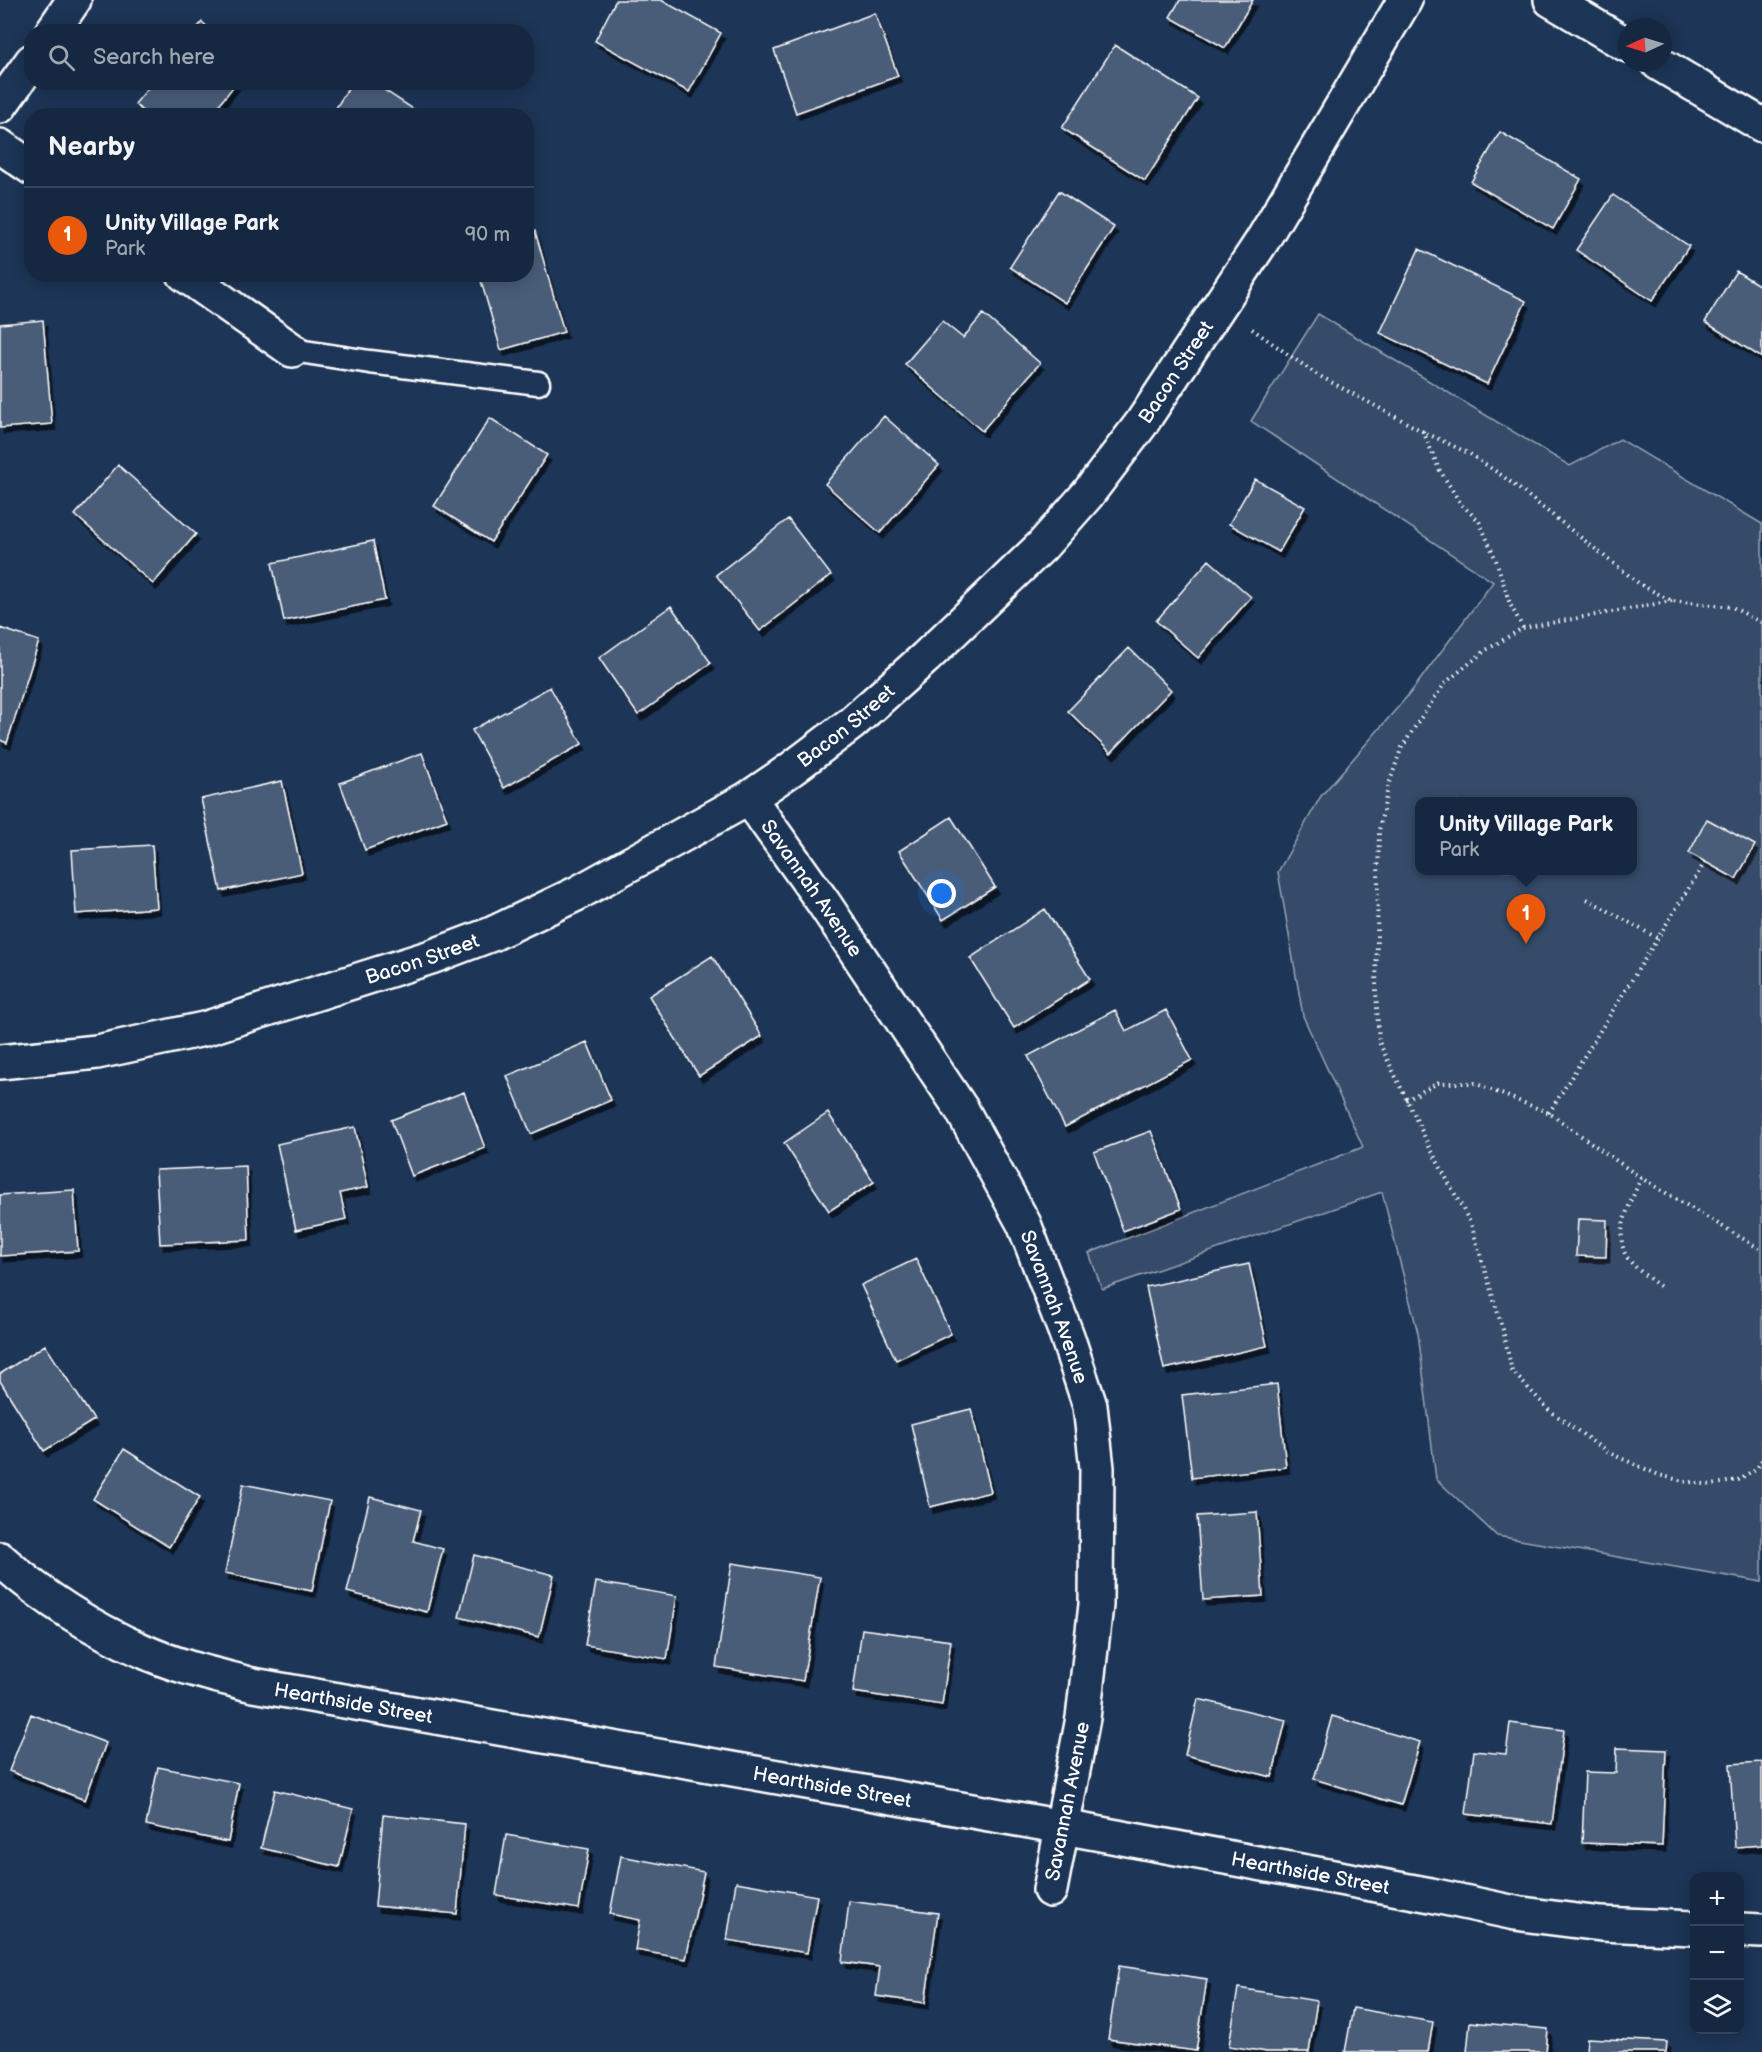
<!DOCTYPE html>
<meta charset="utf-8">
<style>
:root{--surface:#162841;--page:#23344c;--text:#f1f3f6;--muted:#9ea6b1;--line:#35445a;--accent:#ea580c}
body{margin:0;font-family:"Balsamiq Sans",sans-serif;background:var(--page);color:var(--text)}
.controls{position:absolute;right:18px;bottom:18px;display:grid;overflow:hidden;border-radius:12px;box-shadow:0 3px 15px #0003}
.controls button{width:54px;height:54px;display:grid;place-items:center;padding:0;border:0;border-bottom:2px solid var(--line);background:var(--surface);color:var(--text);font:30px sans-serif}
.compass{position:absolute;left:1618px;top:18px;width:54px;height:54px;border-radius:50%;background:var(--surface);box-shadow:0 3px 15px #0003;rotate:266deg}
.you{position:absolute;left:942px;top:894px;width:21px;height:21px;margin:-15px;border:4px solid #fff;border-radius:50%;background:#1a73e8;box-shadow:0 0 0 9px #1a73e833}
.badge{display:grid;place-items:center;width:39px;height:39px;border-radius:50%;background:var(--accent);color:#fff;font-size:20px;font-weight:700}
.pin{position:absolute;translate:-50% -50px;filter:drop-shadow(0 2px 3px #0008)}
.pin::after{content:'';position:absolute;top:32px;width:21px;height:18px;background:inherit;clip-path:polygon(0 0,100% 0,50% 100%)}
.popup{position:absolute;left:1415px;top:797px;width:222px;height:78px;box-sizing:border-box;display:grid;place-content:center;border-radius:12px;background:var(--surface);filter:drop-shadow(0 2px 4px #0005);font-size:20px;white-space:nowrap;color:var(--muted)}
.popup b{font-size:22px;color:var(--text)}
.popup::after{content:'';position:absolute;left:50%;top:100%;margin-left:-12px;border:12px solid transparent;border-top-color:var(--surface)}
.list{margin:0;padding:0;list-style:none}
h2{display:flex;justify-content:space-between;align-items:center;height:78px;margin:0;padding:0 24px;font-size:26px}
h2 small{font-size:20px;font-weight:400;color:var(--muted)}
.list li{display:grid;grid-template-columns:39px 1fr auto;gap:18px;align-items:center;box-sizing:border-box;height:96px;padding:0 24px;border-top:2px solid var(--line)}
.list b{display:block;font-size:22px;white-space:nowrap}
.list p{margin:0;font-size:20px;white-space:nowrap;color:var(--muted)}
.list em{font-size:20px;font-style:normal;color:var(--muted)}
.icon{flex:none;width:33px;height:33px;fill:none;stroke:currentColor;stroke-width:2;stroke-linecap:round;stroke-linejoin:round}
.map{position:relative;flex:none;width:1762px;height:2052px;overflow:hidden}
.search{position:absolute;background:var(--surface);box-shadow:0 3px 15px #0003;left:24px;top:24px;width:510px;height:66px;display:flex;align-items:center;gap:15px;box-sizing:border-box;padding:0 21px;border-radius:24px;color:var(--muted);font-size:22px}
.panel{position:absolute;background:var(--surface);box-shadow:0 3px 15px #0003;left:24px;top:108px;width:510px;height:174px;border-radius:24px}
.map>svg:first-child{display:block}
.park{fill:#364b69;stroke:#9aa5b4;stroke-width:1.5;fill-rule:evenodd}
.building{fill:#4a5d79;stroke:#fff;stroke-width:1.5;filter:url(#shadow)}
.lines{fill:none;stroke-linecap:round;stroke-linejoin:round}
.service-casing{stroke:#fff;stroke-width:27}
.minor-casing{stroke:#fff;stroke-width:38}
.path{stroke:#fff;stroke-width:4;stroke-dasharray:1.5 4.5;stroke-linecap:butt}
.service{stroke:#1d3557;stroke-width:22}
.minor{stroke:#1d3557;stroke-width:33}
.labels{text-anchor:middle;stroke-width:6;stroke-linejoin:round;paint-order:stroke}
.street-label{font-size:20px;fill:#fff;stroke:#1d3557}
</style>
<div class="map">
<svg width="1762" height="2052" viewBox="0 0 1762 2052">
<defs>
<filter id="shadow"><feDropShadow dx="3.5" dy="6" stdDeviation="0" flood-color="#0009"/></filter>
</defs>
<rect width="100%" height="100%" fill="#1d3557"/>
<filter id="ink" filterUnits="userSpaceOnUse"><feTurbulence type="fractalNoise" baseFrequency=".0167" numOctaves="2"/><feDisplacementMap in="SourceGraphic" scale="12" xChannelSelector="R" yChannelSelector="G"/><feConvolveMatrix kernelMatrix="1 2 1 2 8 2 1 2 1" color-interpolation-filters="sRGB"/></filter>
<g filter="url(#ink)">
<path class="park" d="M1318 314 1570 466 1620 439 1762 524V1582L1497 1536 1436 1479 1418 1333 1382 1192 1102 1289 1089 1253 1363 1147 1303 1016 1278 872 1321 796 1411 692 1493 582 1251 421ZM1420 802H1633V870H1420Z"/>
<path class="building" d="M616 0H661L721 33 689 92 595 41Z
M1180 0H1253L1225 48 1170 17Z
M875 13 898 76 796 113 774 50Z
M202 22 213 32H194Z
M1115 45 1198 98 1145 181 1062 128Z
M153 82H237L210 116H148L135 104Z
M352 82H372L424 116H331Z
M1500 132 1581 179 1553 229 1471 182Z
M1059 191 1114 227 1065 303 1010 267Z
M1613 195 1689 246 1652 301 1576 250Z
M535 231 564 332 501 350 479 274H526V233Z
M1419 249 1526 301 1487 384 1380 333Z
M1736 271 1762 287V358L1705 322Z
M983 314 1040 363 982 431 905 364 942 321 963 338Z
M43 320 52 424 0 428V324Z
M884 416 939 465 880 533 825 484Z
M490 418 547 455 491 542 434 506Z
M118 465 196 534 153 584 75 515Z
M1255 479 1305 507 1279 552 1229 524Z
M788 519 831 575 760 631 716 575Z
M373 541 385 600 284 621 272 563Z
M1209 560 1251 597 1198 658 1156 621Z
M671 606 711 663 638 715 599 658Z
M0 628 39 641 7 743 0 740Z
M1129 648 1171 690 1111 753 1068 711Z
M550 687 582 744 504 788 472 730Z
M422 753 447 820 365 850 340 783Z
M282 781 302 873 221 891 201 799Z
M951 817 995 887 943 920 899 851Z
M1707 819 1755 845 1736 879 1689 853Z
M152 845 157 908 76 914 72 850Z
M1045 909 1090 979 1014 1028 970 958Z
M712 956 762 1036 699 1076 649 996Z
M1115 1010 1126 1031 1166 1010 1192 1060 1065 1127 1028 1056Z
M587 1042 611 1100 531 1134 507 1076Z
M464 1092 485 1148 412 1176 391 1120Z
M828 1113 874 1182 829 1211 784 1143Z
M355 1127 368 1187 340 1193 346 1219 296 1230 277 1144Z
M1151 1131 1181 1209 1123 1231 1094 1152Z
M246 1166 249 1240 160 1244 156 1170Z
M74 1190 78 1251 0 1256V1195Z
M1578 1219 1607 1220 1606 1257 1576 1256Z
M916 1259 951 1334 896 1360 861 1285Z
M1249 1264 1267 1346 1164 1369 1146 1287Z
M45 1345 94 1420 44 1451 0 1381V1374Z
M1277 1384 1286 1467 1192 1478 1182 1395Z
M971 1409 991 1492 930 1507 911 1424Z
M124 1449 200 1497 169 1547 93 1499Z
M243 1484 330 1501 312 1591 225 1573Z
M370 1497 421 1510 413 1541 443 1549 427 1612 347 1592Z
M1257 1512 1263 1596 1203 1600 1197 1516Z
M474 1555 554 1575 539 1637 459 1617Z
M732 1563 820 1577 803 1681 716 1667Z
M596 1582 677 1596 667 1659 585 1645Z
M862 1629 951 1641 942 1705 853 1692Z
M1198 1699 1286 1720 1272 1777 1185 1755Z
M31 1714 106 1743 85 1800 9 1771Z
M1332 1716 1420 1742 1401 1805 1314 1779Z
M1510 1723 1564 1730 1552 1824 1466 1814 1474 1751 1506 1754Z
M1617 1748 1666 1750 1662 1846 1582 1843 1585 1772 1616 1773Z
M1762 1762V1845L1735 1847 1730 1764Z
M158 1767 239 1783 228 1842 146 1825Z
M275 1790 353 1809 339 1867 261 1848Z
M383 1815 465 1824 457 1914 375 1906Z
M506 1835 589 1849 579 1909 496 1895Z
M621 1856 704 1872 686 1959 635 1950 640 1920 610 1914Z
M736 1882 817 1896 807 1953 727 1940Z
M849 1901 938 1913 925 2003 876 1996 880 1967 842 1962Z
M1119 1966 1207 1979 1196 2051 1108 2039Z
M1238 1988 1317 2001 1309 2052H1267L1229 2046Z
M1353 2008 1433 2022 1428 2052H1345Z
M1470 2022 1548 2029 1546 2052H1467Z
M1587 2038 1667 2042 1666 2052H1586Z"/>
<g class="lines">
<g class="service-casing">
<path id="service" d="M292 350 370 362 538 383"/>
</g>
<g class="minor-casing">
<g id="minor">
<path d="M1551 0 1627 45"/>
<path d="M52 32 74 0"/>
<path d="M1658 63 1762 125"/>
<path d="M0 106 32 61"/>
<path d="M0 146 32 168"/>
<path d="M184 274 292 350"/>
<path id="s1" d="M749 798 823 902 962 1110 1024 1224 1067 1336 1090 1406 1097 1468 1096 1605 1083 1718 1050 1890"/>
<path id="s2" d="M0 1062 97 1052 204 1029 431 957 492 934 576 894 749 798 790 770 852 723 926 657 1042 546 1087 495 1141 424 1262 241 1405 0"/>
<path id="s3" d="M0 1559C42 1597 91 1628 143 1651 178 1667 216 1675 253 1685L1063 1827 1431 1895 1515 1913 1601 1924 1694 1928"/>
<path d="M1740 1930 1762 1931"/>
</g>
</g>
<path class="path" d="M1252 329 1316 374 1422 431 1470 454 1504 477 1641 585 1672 601 1732 607 1762 623
M1423 431 1439 469 1461 504 1479 521 1496 560 1510 604 1523 628
M1672 601 1523 628 1486 650 1445 683 1420 719 1401 749 1388 787 1379 830 1376 991 1379 1042 1429 1146 1471 1224 1503 1330 1512 1371 1549 1410 1607 1452 1659 1475 1683 1481 1711 1485 1738 1480 1757 1468 1762 1460
M1587 899 1657 938
M1406 1100 1438 1083H1474L1549 1113 1641 1178 1762 1250
M1549 1113 1705 862
M1641 1178C1632 1200 1616 1227 1624 1251 1628 1264 1650 1279 1661 1287"/>
<use href="#service" class="service"/>
<use href="#minor" class="minor"/>
</g>
</g>
<g class="labels">
<g class="street-label">
<text dy="7" stroke="none"><textPath href="#s2" startOffset="1408">Bacon Street</textPath></text>
<text dy="7" stroke="none"><textPath href="#s2" startOffset="922">Bacon Street</textPath></text>
<text dy="7" stroke="none"><textPath href="#s1" startOffset="110">Savannah Avenue</textPath></text>
<text dy="7" stroke="none"><textPath href="#s2" startOffset="436">Bacon Street</textPath></text>
<text dy="7" stroke="none"><textPath href="#s1" startOffset="596">Savannah Avenue</textPath></text>
<text dy="7" stroke="none"><textPath href="#s3" startOffset="388">Hearthside Street</textPath></text>
<text dy="7" stroke="none"><textPath href="#s3" startOffset="874">Hearthside Street</textPath></text>
<text transform="translate(1067 1801) rotate(-79)" y="7">Savannah Avenue</text>
<text dy="7" stroke="none"><textPath href="#s3" startOffset="1360">Hearthside Street</textPath></text>
</g>
</g>
</svg>
<div class="controls">
<button>+</button>
<button>−</button>
<button><svg class="icon" aria-label="layers" viewBox="0 0 24 24"><path d="M12 4l9 5-9 5-9-5zM3 14l9 5 9-5"/></svg></button>
</div>
<svg class="compass" viewBox="-18 -18 36 36"><path d="M0-13l5 13h-10z" fill="#e53935"/><path d="M0 13l5-13h-10z" fill="#9ea6b1"/></svg>
<div class="you"></div>
<div class="pin badge" style="left:1526px;top:944px">1</div>
<div class="popup"><b>Unity Village Park</b>Park</div>
<div class="search"><svg class="icon" aria-label="search" viewBox="0 0 24 24"><circle cx="10" cy="10" r="6"/><path d="M15 15l6 6"/></svg>Search here</div>
<section class="panel">
<h2>Nearby<small></small></h2>
<ul class="list">
<li><span class="badge">1</span><div><b>Unity Village Park</b><p>Park</p></div><em>90 m</em></li>
</ul>
</section>
</div>
